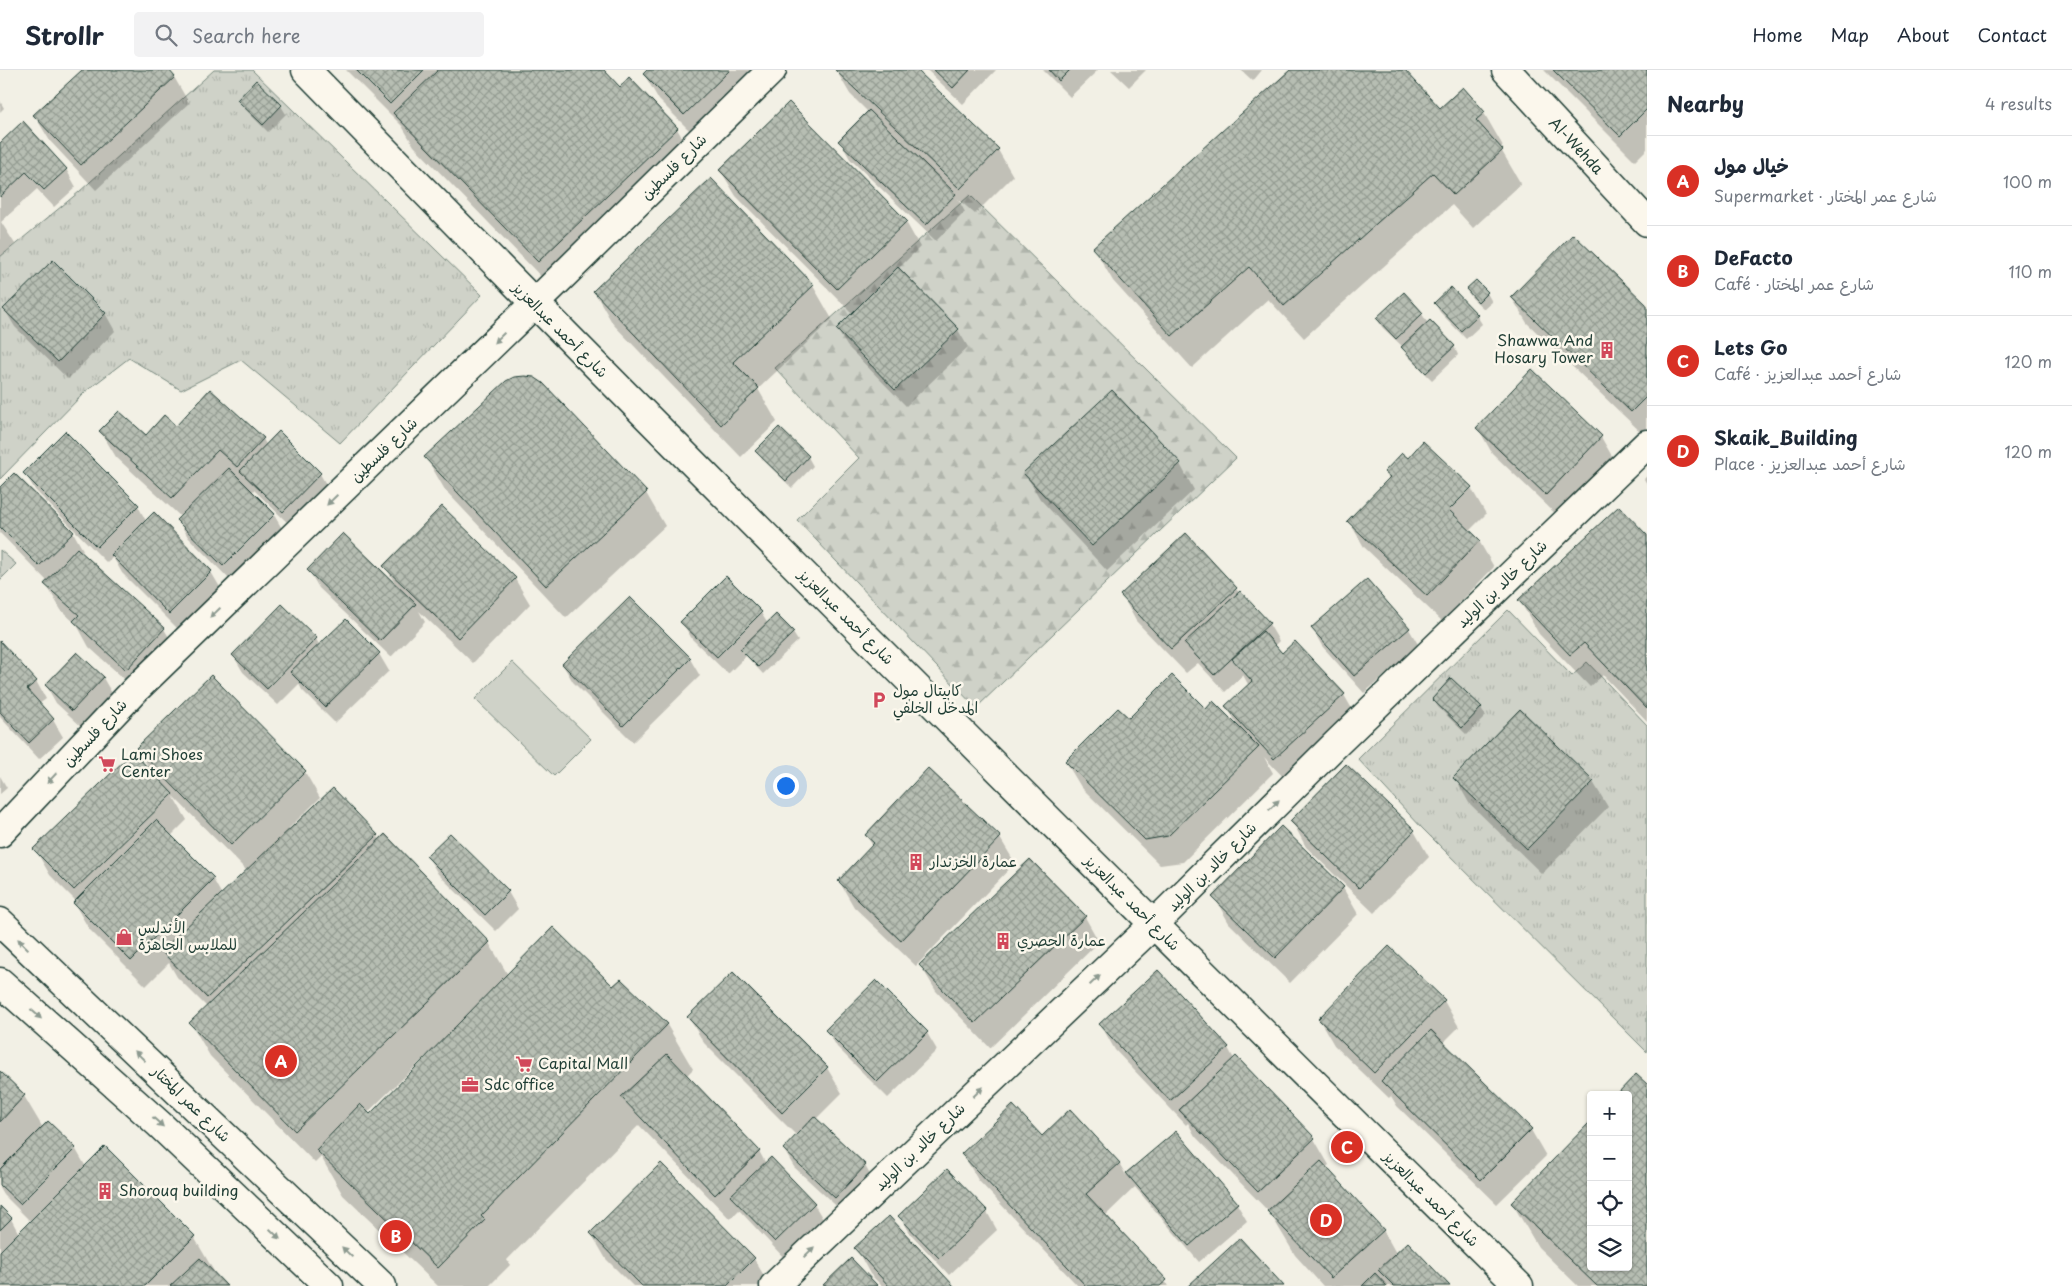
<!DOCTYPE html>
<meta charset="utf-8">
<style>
:root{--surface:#fff;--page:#f2f2f3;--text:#1f2937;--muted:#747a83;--line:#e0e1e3;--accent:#d93025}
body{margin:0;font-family:"Playpen Sans","Playpen Sans Arabic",sans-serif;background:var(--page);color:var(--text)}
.controls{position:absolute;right:15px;bottom:15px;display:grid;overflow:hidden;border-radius:5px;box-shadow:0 1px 4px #0004}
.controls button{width:45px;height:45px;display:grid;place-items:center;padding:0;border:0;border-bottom:1px solid var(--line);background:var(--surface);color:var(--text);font:25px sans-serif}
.you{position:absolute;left:785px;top:715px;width:18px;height:18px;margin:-12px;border:4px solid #fff;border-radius:50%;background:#1a73e8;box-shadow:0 0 0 8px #1a73e833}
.badge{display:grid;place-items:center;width:32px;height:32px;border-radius:50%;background:var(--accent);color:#fff;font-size:16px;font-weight:700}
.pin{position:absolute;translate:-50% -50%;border:2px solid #fff;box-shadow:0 1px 5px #0006}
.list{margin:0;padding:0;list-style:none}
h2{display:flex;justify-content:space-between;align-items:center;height:65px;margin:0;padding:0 20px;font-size:21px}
h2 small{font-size:16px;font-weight:400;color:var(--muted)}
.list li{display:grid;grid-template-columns:32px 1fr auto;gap:15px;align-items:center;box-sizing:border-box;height:90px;padding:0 20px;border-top:1px solid var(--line)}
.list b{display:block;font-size:19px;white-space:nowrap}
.list p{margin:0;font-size:16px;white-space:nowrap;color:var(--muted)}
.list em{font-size:16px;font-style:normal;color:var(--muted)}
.icon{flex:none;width:28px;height:28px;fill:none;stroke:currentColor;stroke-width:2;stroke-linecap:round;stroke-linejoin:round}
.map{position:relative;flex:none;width:1647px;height:1216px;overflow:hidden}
header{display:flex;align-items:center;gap:30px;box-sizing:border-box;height:70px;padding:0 25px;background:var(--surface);border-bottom:1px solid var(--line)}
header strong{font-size:24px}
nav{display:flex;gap:28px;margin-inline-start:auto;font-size:18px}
.search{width:350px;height:45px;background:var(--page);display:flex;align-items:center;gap:12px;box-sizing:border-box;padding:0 18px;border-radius:5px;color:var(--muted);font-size:19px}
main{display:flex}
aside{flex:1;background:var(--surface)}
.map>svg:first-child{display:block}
.grass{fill:url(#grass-tufts);stroke:#77887e}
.forest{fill:url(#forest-firs);stroke:#77887e}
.pitch{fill:#cfd2c8;stroke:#77887e}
.shadow{fill:#0003;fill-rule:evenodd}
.building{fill:url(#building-cross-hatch);stroke:#1f3d34}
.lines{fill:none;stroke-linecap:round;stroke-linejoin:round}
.minor-casing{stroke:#1f3d34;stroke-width:31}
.major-casing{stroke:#1f3d34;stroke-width:31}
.minor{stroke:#fbf7ec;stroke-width:28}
.major{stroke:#fbf7ec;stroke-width:28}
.oneway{fill:#8d9a90}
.labels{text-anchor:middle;stroke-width:5;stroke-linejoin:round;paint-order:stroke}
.street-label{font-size:15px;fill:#1f3d34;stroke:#fbf7ec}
.poi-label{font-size:15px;fill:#1f3d34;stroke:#fbf7ec;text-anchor:start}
</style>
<header>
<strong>Strollr</strong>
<div class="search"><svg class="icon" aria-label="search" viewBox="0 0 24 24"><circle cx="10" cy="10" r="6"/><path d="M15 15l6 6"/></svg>Search here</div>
<nav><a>Home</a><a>Map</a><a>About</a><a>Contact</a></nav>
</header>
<main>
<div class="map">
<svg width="1647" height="1216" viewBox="0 0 1647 1216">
<defs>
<pattern id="grass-tufts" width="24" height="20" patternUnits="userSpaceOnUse" patternTransform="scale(1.25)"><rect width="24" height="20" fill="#cfd2c8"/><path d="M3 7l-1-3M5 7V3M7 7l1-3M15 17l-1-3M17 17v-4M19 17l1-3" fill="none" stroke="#b1b5ac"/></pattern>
<pattern id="forest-firs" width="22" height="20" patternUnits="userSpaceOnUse" patternTransform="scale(1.25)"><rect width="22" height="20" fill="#cfd2c8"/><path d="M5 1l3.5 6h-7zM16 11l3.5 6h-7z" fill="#b1b5ac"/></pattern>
<pattern id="building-cross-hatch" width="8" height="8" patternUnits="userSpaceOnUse" patternTransform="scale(1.25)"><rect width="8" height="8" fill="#b7beb3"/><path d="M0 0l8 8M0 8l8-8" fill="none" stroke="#949c92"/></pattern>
</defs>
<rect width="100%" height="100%" fill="#f2f0e5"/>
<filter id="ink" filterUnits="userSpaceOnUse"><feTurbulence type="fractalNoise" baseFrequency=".02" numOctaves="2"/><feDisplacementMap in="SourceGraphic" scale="10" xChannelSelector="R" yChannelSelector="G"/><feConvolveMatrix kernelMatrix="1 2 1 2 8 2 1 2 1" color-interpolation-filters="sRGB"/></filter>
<g filter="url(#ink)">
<path class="grass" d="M214 0H252L482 225 340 373 241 290 181 320 129 288 85 322 0 409V187L79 122Z
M0 480 16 494 0 510Z
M1508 540 1572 606 1587 592 1647 655V982L1422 758 1358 689Z"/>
<path class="forest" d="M970 125 1236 388 976 638 797 450 859 388 775 298Z"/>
<path class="pitch" d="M512 592 591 669 554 706 475 629Z"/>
<path class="shadow" d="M84 0H167L174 7 189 33 96 120 50 71 35 46Z
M346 0H602L620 18 677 59 696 91 558 224 414 76 402 56Z
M649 0H771L699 70 659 30 644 4Z
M836 0H915L998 80 1013 106 975 144 958 129 965 142 936 171 850 89 840 71 868 42 850 24Z
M927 0H996L963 34Z
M1043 0H1098L1070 27Z
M1111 0H1146L1129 17Z
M1241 0H1262L1253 11Z
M1290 0H1404L1439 40 1484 43 1503 76 1500 78 1521 114 1473 158 1452 135 1304 268 1268 229 1192 298 1113 211 1094 178Z
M1544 0H1647V79L1635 91Z
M256 12 281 36 286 44 268 62 244 38 239 30Z
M0 31 4 38 0 42Z
M0 74 66 99 76 117 54 137 37 119 1 152 15 174 0 187Z
M721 101 906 152 920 177 898 199 958 260 968 277 906 336 847 276 837 259 853 244 736 126Z
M711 110 813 216 832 249 758 319 777 352 741 387 613 254 594 221Z
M1476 212 1487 223 1492 232 1484 239 1472 228 1467 220Z
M1404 224 1422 244 1428 254 1454 276 1458 285 1432 310 1408 286 1402 276 1382 257 1377 248Z
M1512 228 1647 237 1646 367 1527 253Z
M1435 233 1477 246 1482 254 1466 269 1440 242Z
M5 240 105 243 115 261 68 309 15 257Z
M1532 301 1601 367 1616 393 1561 449 1492 383 1478 358Z
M176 358 263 369 267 376 320 404 330 421 294 459 254 420 252 422 274 445 284 462 233 513 188 467 178 450 181 447 116 387 101 362 146 367Z
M779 359 808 387 813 396 792 418 762 389 757 381Z
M426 387 646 423 665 456 566 548 445 420Z
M1408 390 1471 418 1486 444 1469 461 1479 471 1494 497 1442 551 1364 477 1349 451 1389 409 1385 402Z
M1180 394 1194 420 1107 501 1040 429 1025 403Z
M25 403 138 436 146 451 211 502 221 519 179 560 122 503 113 487 107 493 35 420Z
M1647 406V414L1644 409Z
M0 419 73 462 83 480 80 482 164 559 179 584 142 625 89 577 77 555 61 540 46 514 48 512 0 463Z
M1647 467V651L1603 605 1590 617 1539 564 1520 531Z
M385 496 515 509 530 534 473 593 419 541 425 552 391 587 319 518 309 501 396 515Z
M1236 519 1269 554 1279 571 1274 576 1282 585 1295 573 1344 625 1359 651 1290 714 1264 687 1273 703 1183 792 1160 795 1081 717 1066 692 1129 650 1206 641 1239 658 1227 636 1249 616 1243 605 1225 622 1198 593 1186 603 1136 551 1122 525Z
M630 528 690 589 700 606 633 672 573 612 563 595Z
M761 543 768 554 793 563 798 571 763 604 746 586 728 604 692 569 682 552Z
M1312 558 1409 559 1419 576 1364 623 1322 576Z
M316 569 320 576 379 584 389 601 335 653 302 620 299 614 278 635 243 602 233 585Z
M0 573 36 611 46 629 39 634 53 650 63 667 39 689 0 647Z
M211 607 305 702 320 728 289 758 290 760 377 765 380 770 385 766 489 873 508 905 613 918 621 910 667 955 693 999 686 1006 759 1081 766 1094 771 1089 814 1134 824 1151 785 1189 739 1140 730 1149 639 1055 507 1190 510 1195 489 1216H438L343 1125 321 1087 315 1093 210 986 191 953 207 937 177 907 169 893 146 916 89 859 74 833 76 831 50 805 35 779 151 702 138 678ZM173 726 247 801 222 825 213 809 170 767 187 750ZM426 986 428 987 370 1046 367 1043Z
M103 608 113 625 82 657 56 633 46 615Z
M1433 629 1481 638 1486 646 1467 665 1438 637Z
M0 706 7 718 0 724Z
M1455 708 1593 712 1608 737 1542 804 1469 733Z
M1292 751 1414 761 1429 787 1374 843 1306 777Z
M1281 758 1343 818 1358 844 1290 913 1229 853 1214 827Z
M866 765 1000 768 1015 793 916 896 854 837 839 811 873 776Z
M428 787 508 822 518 839 496 861 438 804Z
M1085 847 1099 872 990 978 936 921 921 896Z
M1389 878 1444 931 1459 957 1443 973 1531 1060 1546 1086 1497 1134 1397 1036 1391 1026 1389 1028 1334 975 1319 949Z
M689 948 827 998 842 1023 815 1050 865 1096 875 1113 846 1145 794 1097 784 1080 797 1066 704 973Z
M1101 955 1228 978 1234 989 1236 987 1314 1069 1329 1095 1325 1098 1383 1160 1397 1185 1449 1216H1323L1295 1185 1270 1143 1195 1066 1188 1053 1186 1055 1115 980Z
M827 960 927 963 937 980 888 1028 837 977Z
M0 1003 24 1026 43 1058 75 1078 86 1097 105 1078 194 1167 219 1210 225 1216H0V1138L11 1149 19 1164 31 1152 4 1125 0 1118Z
M1647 1016V1216H1578L1538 1177 1512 1133 1591 1197H1628Z
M1176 1063 1237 1134 1247 1151 1199 1192 1135 1117 1105 1146 1169 1216H1078L978 1110 963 1084 1042 1067 1119 1093 1126 1105Z
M947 1101 987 1142 997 1160 949 1205 910 1163 900 1146Z
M591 1163 754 1189 769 1214 767 1216H633L606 1189Z
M856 1178 952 1216H882L870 1204Z"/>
<path class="building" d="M82 0H169L175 7 81 95 33 45Z
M356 0H424L390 34Z
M438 0H604L620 17 629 7 678 58 538 192 393 43Z
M647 0H730L684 45 643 4Z
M835 0H917L999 79 960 119Z
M934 0H970L953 18Z
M1049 0H1070L1059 11Z
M1290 0H1405L1440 38 1463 17 1485 42 1476 50 1503 80 1454 125 1433 103 1284 236 1249 197 1172 266 1092 178Z
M1553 0H1647V39L1620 66Z
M256 10 282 35 263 55 237 30Z
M789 32 907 151 837 219 719 100Z
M869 40 956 124 926 155 838 71Z
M23 51 67 99 44 120 26 102 0 127V73Z
M711 108 814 215 733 292 759 318 721 355 593 221Z
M1573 164 1647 235V326L1631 342 1511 227Z
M53 190 106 243 58 292 3 239Z
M898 197 959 259 895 320 836 259Z
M1476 210 1488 222 1478 232 1466 219Z
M1451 217 1478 245 1461 261 1434 233Z
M1404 222 1423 243 1396 269 1376 248Z
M1430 250 1455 276 1426 303 1401 277Z
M1532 299 1602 366 1546 425 1476 358Z
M525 306 534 307 543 313 647 422 546 516 424 387 506 311 514 307Z
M210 319 264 368 237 397 218 380 172 428 99 361 119 341 146 365 164 345 176 356Z
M1112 320 1181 393 1092 476 1023 403Z
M779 357 809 386 786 411 755 381Z
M65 361 139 435 97 477 23 403Z
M279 361 321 403 283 442 240 401Z
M1423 371 1472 417 1449 440 1480 470 1427 526 1347 451 1390 407 1384 402 1402 383 1408 388Z
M229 398 275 444 223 496 176 450Z
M14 403 74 462 39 496 0 457V417Z
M442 436 516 508 458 568 383 496Z
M1619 436 1647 465V639L1584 573 1570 585 1518 530Z
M154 442 212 501 169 544 111 485Z
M343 463 416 534 380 571 307 500Z
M1186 463 1237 518 1171 579 1120 525Z
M77 478 165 558 126 600 73 551 79 545 44 514Z
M726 506 762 542 717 587 680 552Z
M1367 509 1410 558 1354 606 1311 558Z
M1240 521 1270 553 1214 605 1184 573Z
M630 527 691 588 623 656 562 594Z
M282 534 317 568 267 619 232 585Z
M776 544 794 562 758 597 740 579Z
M346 549 380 583 325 637 290 602Z
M1263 561 1282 583 1295 571 1345 624 1274 689 1225 636 1252 611 1232 589Z
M0 571 37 611 27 619 54 649 29 673 0 642Z
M77 582 104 607 72 641 45 615Z
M211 605 306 701 231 775 136 678Z
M1172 605 1206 639 1213 631 1259 677 1168 766 1145 770 1065 691 1118 638 1129 648Z
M1451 608 1482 637 1462 658 1432 629Z
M1520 639 1594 711 1527 779 1453 708Z
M133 682 173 724 74 820 33 779Z
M1346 694 1415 760 1359 818 1290 751Z
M928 698 1001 767 901 871 838 811 874 773 865 765Z
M333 718 378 765 207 928 161 881Z
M156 750 214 808 131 891 73 833Z
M1281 756 1344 817 1275 888 1212 827Z
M450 763 509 821 485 845 426 786Z
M385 764 490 872 295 1061 189 953Z
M1030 789 1086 846 975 953 919 895Z
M553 857 613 916 621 909 668 954 481 1146 485 1150 438 1198 316 1080 360 1034 370 1044Z
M1389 876 1445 930 1374 1003 1318 949Z
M1158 900 1229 977 1170 1031 1099 954Z
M733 902 828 997 782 1043 687 947Z
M876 910 928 962 877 1012 825 960Z
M1431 960 1532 1059 1481 1110 1381 1011Z
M667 984 760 1081 715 1125 621 1027Z
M1236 986 1315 1068 1258 1122 1179 1040Z
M0 1001 25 1025 0 1052Z
M1636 1004 1647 1014V1216H1597L1511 1133 1591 1051V1197H1628V1025H1616Z
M1013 1035 1042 1066 1070 1039 1120 1093 1086 1124 1167 1210 1160 1216H1086L961 1084Z
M814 1046 866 1095 835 1128 783 1079Z
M48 1051 76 1078 20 1134 0 1115V1099Z
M1176 1061 1238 1133 1189 1176 1126 1103Z
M105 1076 195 1166 145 1216H0V1181Z
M771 1087 815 1133 775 1172 730 1126Z
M1321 1091 1384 1160 1331 1208 1267 1141Z
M661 1093 755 1188 727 1216H642L590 1163Z
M947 1099 988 1141 939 1188 898 1146Z
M0 1136 12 1148 0 1160Z
M889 1146 954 1216H889L854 1178Z
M1240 1168 1284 1216H1188Z
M1408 1172 1450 1216H1394L1378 1200Z
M200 1188 227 1216H170Z
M851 1188 878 1216H822Z
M1375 1203 1387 1216H1362Z"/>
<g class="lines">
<g class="minor-casing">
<path id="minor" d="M306 0C706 410 1112 814 1519 1216
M0 763 136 619 534 234 772 0
M774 1216 1153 855 1337 673 1647 374"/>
</g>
<g class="major-casing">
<path id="major" d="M1506 0 1647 152
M0 852 382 1216
M0 912 159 1054 329 1216"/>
</g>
<use href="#minor" class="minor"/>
<use href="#major" class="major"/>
</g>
<defs><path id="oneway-solid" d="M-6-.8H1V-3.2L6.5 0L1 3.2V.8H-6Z" transform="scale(1.25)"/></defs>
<g class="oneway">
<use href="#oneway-solid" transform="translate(499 268) rotate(136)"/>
<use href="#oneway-solid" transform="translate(332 430) rotate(136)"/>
<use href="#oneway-solid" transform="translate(215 543) rotate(136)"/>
<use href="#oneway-solid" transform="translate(52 708) rotate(133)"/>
<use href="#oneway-solid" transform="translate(1274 735) rotate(-45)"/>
<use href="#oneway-solid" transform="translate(23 874) rotate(-136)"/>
<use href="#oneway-solid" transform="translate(1095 910) rotate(-44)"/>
<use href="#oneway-solid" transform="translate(36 944) rotate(42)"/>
<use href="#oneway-solid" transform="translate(140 986) rotate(-136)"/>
<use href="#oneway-solid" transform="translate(978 1022) rotate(-44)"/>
<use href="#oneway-solid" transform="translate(158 1052) rotate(42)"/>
<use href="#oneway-solid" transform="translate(275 1164) rotate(44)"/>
<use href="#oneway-solid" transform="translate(347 1182) rotate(-136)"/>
<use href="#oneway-solid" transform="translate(809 1182) rotate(-44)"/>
</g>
</g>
<defs>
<g id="building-bare" transform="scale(1.35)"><path d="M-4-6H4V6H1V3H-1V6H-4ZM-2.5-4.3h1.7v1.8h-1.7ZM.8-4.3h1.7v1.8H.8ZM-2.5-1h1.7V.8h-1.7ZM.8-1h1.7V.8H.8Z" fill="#d1495b" stroke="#fbf7ec" stroke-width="2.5" paint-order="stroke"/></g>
<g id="parking-bare" transform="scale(1.35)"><path d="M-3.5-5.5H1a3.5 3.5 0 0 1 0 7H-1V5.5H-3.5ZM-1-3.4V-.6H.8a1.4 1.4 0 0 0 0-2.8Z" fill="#d1495b" stroke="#fbf7ec" stroke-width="2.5" paint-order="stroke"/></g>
<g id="supermarket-bare" transform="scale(1.35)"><path d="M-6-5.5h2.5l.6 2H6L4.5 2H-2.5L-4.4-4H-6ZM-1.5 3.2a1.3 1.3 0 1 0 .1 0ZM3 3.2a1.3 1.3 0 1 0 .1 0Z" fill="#d1495b" stroke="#fbf7ec" stroke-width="2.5" paint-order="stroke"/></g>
<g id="shop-bare" transform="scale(1.35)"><path d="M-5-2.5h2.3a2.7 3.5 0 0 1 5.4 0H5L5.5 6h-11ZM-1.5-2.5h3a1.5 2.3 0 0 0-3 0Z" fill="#d1495b" stroke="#fbf7ec" stroke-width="2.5" paint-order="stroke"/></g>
<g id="office-bare" transform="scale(1.35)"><path d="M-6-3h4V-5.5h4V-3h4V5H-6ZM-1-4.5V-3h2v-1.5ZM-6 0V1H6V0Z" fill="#d1495b" stroke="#fbf7ec" stroke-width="2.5" paint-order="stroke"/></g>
</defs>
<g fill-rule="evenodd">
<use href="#building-bare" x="1607" y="280"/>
<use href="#parking-bare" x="879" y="630"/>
<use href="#supermarket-bare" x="107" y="694"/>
<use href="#building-bare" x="916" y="792"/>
<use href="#shop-bare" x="124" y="867"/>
<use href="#building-bare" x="1003" y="871"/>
<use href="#supermarket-bare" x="524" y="994"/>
<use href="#office-bare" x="470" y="1015"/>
<use href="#building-bare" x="105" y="1121"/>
</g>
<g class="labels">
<g class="street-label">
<text transform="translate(1576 76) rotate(47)" y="5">Al-Wehda</text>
<text transform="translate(674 97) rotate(-45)" y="5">شارع فلسطين</text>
<text transform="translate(560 260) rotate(45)" y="5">شارع أحمد عبدالعزيز</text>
<text transform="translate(384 380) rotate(-44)" y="5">شارع فلسطين</text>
<text transform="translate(1502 514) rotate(-44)" y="5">شارع خالد بن الوليد</text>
<text transform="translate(846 547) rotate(45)" y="5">شارع أحمد عبدالعزيز</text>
<text transform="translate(95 663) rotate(-47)" y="5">شارع فلسطين</text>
<text transform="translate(1212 797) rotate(-45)" y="5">شارع خالد بن الوليد</text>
<text transform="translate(1132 833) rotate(45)" y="5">شارع أحمد عبدالعزيز</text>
<text transform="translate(191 1034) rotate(44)" y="5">شارع عمر المختار</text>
<text transform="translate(920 1077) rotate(-44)" y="5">شارع خالد بن الوليد</text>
<text transform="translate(1431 1129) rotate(45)" y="5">شارع أحمد عبدالعزيز</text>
</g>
<g class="poi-label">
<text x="1593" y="276" text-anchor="end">Shawwa And<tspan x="1593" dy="17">Hosary Tower</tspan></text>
<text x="893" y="626">كابيتال مول<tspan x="893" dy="17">المدخل الخلفي</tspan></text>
<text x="121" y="690">Lami Shoes<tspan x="121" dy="17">Center</tspan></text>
<text x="930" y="797">عمارة الخزندار</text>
<text x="138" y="863">الأندلس<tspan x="138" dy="17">للملابس الجاهزة</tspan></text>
<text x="1017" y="876">عمارة الحصري</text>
<text x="538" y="999">Capital Mall</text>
<text x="484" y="1020">Sdc office</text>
<text x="119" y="1126">Shorouq building</text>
</g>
</g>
</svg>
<div class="controls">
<button>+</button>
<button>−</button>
<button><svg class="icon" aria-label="locate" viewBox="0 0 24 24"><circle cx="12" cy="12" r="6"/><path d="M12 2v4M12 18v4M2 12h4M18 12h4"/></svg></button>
<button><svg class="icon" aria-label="layers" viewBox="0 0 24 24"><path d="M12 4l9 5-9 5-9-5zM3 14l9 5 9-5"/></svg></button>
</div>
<div class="you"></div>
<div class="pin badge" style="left:281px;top:991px">A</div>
<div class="pin badge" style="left:396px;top:1166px">B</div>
<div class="pin badge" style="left:1347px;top:1077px">C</div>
<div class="pin badge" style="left:1326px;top:1150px">D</div>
</div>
<aside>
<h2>Nearby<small>4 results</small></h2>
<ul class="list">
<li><span class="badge">A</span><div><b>خيال مول</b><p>Supermarket · شارع عمر المختار</p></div><em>100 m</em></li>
<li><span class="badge">B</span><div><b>DeFacto</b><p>Café · شارع عمر المختار</p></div><em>110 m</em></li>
<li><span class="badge">C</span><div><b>Lets Go</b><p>Café · شارع أحمد عبدالعزيز</p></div><em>120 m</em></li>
<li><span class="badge">D</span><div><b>Skaik_Building</b><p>Place · شارع أحمد عبدالعزيز</p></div><em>120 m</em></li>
</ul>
</aside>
</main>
